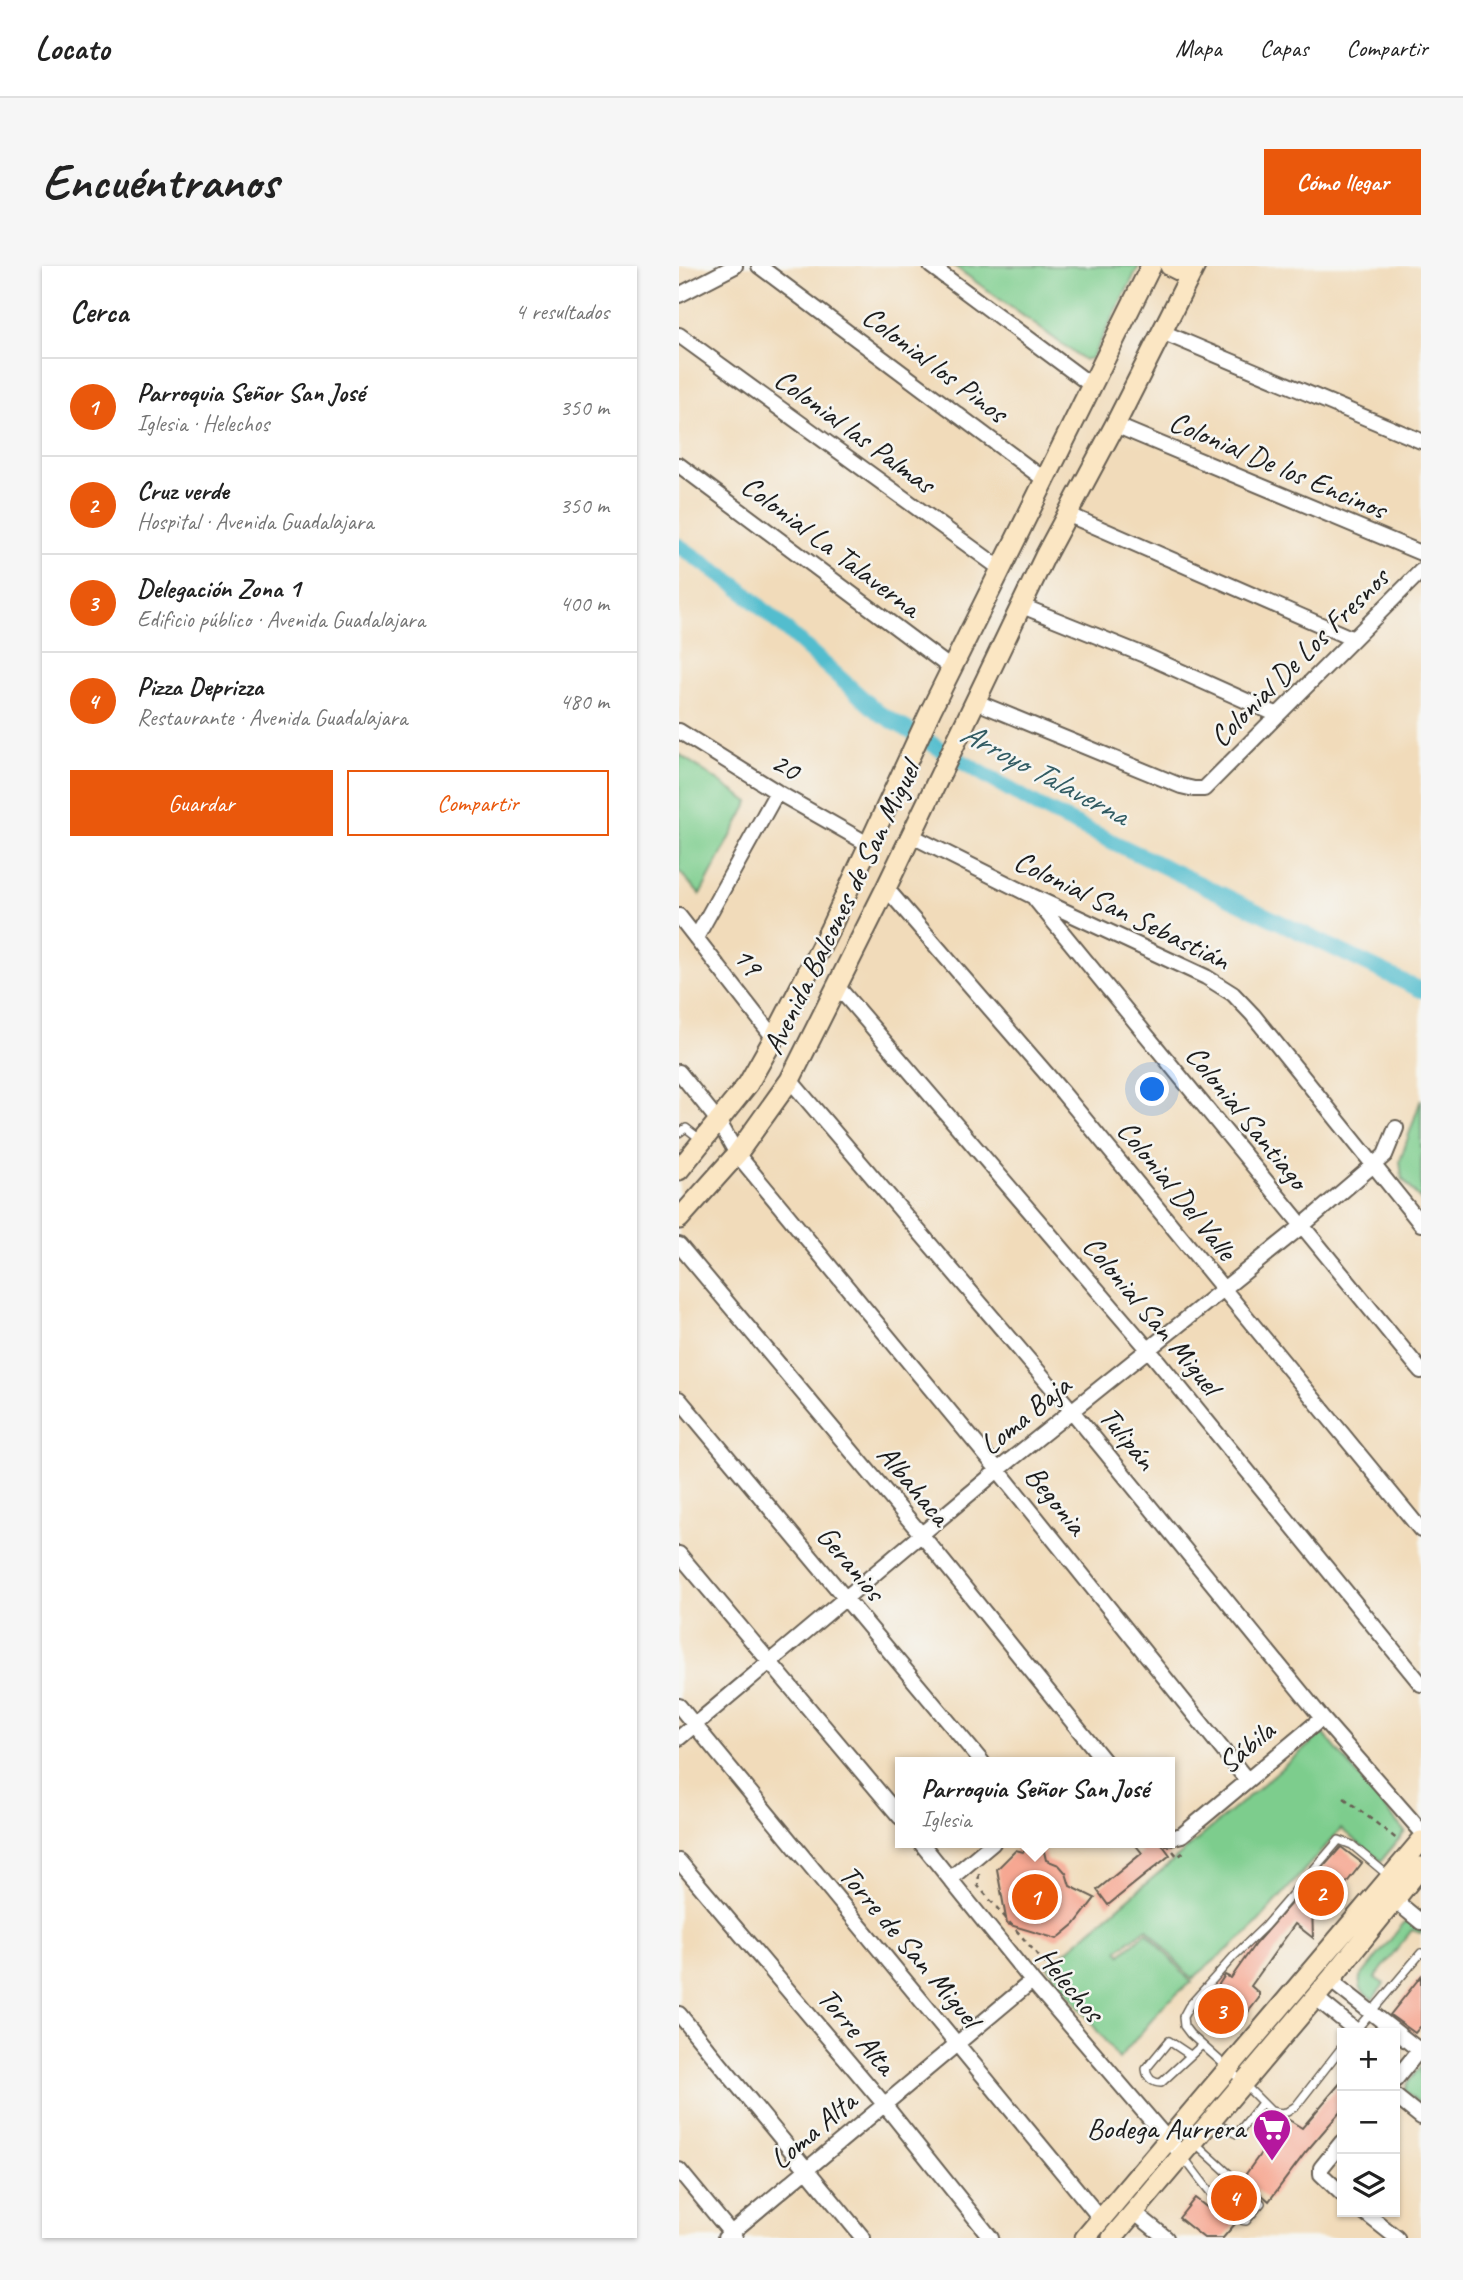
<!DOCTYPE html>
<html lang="es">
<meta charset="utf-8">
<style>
:root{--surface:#fff;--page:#f6f6f6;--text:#222;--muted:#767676;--line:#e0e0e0;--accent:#ea580c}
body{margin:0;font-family:Caveat,sans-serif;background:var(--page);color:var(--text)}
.controls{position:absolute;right:21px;bottom:21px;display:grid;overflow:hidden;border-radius:0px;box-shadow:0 2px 5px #0004}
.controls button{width:63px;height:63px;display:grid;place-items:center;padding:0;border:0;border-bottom:2px solid var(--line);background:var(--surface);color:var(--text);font:35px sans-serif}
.you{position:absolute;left:474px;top:824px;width:24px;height:24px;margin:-18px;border:5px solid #fff;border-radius:50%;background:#1a73e8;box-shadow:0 0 0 10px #1a73e833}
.badge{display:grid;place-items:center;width:46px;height:46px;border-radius:50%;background:var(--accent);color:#fff;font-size:23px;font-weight:700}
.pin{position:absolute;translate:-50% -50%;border:4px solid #fff;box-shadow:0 2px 7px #0006}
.popup{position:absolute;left:216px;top:1491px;width:280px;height:91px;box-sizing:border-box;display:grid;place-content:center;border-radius:0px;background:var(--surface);filter:drop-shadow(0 2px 5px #0005);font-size:23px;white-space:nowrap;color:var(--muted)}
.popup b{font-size:26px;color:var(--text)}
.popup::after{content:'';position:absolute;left:50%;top:100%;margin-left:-14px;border:14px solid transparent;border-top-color:var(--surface)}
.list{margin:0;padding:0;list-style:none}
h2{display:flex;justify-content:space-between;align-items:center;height:91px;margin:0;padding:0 28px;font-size:30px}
h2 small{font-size:23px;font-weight:400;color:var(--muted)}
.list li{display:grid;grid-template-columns:46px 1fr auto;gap:21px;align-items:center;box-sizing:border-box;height:98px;padding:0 28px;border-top:2px solid var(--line)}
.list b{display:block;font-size:26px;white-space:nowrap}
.list p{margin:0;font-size:23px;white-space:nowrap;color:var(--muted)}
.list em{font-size:23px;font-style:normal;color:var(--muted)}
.actions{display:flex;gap:14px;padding:21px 28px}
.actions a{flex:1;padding:16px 0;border:2px solid var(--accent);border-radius:0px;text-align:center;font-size:24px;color:var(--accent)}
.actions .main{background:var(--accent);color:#fff}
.icon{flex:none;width:38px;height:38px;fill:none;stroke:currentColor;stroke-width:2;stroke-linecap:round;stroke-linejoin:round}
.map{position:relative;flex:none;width:742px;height:1972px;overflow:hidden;border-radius:0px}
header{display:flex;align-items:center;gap:42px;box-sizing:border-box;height:98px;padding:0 35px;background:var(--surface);border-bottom:2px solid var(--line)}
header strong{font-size:33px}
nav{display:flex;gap:38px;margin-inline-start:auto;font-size:24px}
.intro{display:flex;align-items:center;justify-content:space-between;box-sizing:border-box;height:168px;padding:0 42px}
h1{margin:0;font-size:49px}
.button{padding:18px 32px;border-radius:0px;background:var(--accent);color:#fff;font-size:24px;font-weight:700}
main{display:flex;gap:42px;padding:0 42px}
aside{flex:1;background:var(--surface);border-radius:0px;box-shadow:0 2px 5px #0004}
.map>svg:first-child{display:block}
.green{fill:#7dcd8d;stroke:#4c7454;stroke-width:2}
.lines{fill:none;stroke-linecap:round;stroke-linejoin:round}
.canal{stroke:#53bdce;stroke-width:16}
.building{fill:#f6a792}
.lane-casing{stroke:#675f53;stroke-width:10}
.street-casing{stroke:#675f53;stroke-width:18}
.secondary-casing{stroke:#675f53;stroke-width:23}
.path{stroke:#675f53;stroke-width:2.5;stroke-dasharray:5 5;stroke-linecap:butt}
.lane{stroke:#fff;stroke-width:7}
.street{stroke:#fff;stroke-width:14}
.secondary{stroke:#fbe6c3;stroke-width:19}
.labels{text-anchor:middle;stroke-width:5;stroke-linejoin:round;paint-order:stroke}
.street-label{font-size:30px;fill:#1c1c1c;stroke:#f6f6f2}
.poi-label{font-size:30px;fill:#1c1c1c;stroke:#f6f6f2;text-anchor:end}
.water-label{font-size:32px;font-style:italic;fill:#325c63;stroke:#f6f6f2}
</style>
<header>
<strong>Locato</strong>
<nav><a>Mapa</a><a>Capas</a><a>Compartir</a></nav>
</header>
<div class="intro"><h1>Encuéntranos</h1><a class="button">Cómo llegar</a></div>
<main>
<aside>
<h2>Cerca<small>4 resultados</small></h2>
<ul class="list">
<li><span class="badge">1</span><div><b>Parroquia Señor San José</b><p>Iglesia · Helechos</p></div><em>350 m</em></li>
<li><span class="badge">2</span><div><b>Cruz verde</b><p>Hospital · Avenida Guadalajara</p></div><em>350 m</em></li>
<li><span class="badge">3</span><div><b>Delegación Zona 1</b><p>Edificio público · Avenida Guadalajara</p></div><em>400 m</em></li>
<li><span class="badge">4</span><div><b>Pizza Deprizza</b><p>Restaurante · Avenida Guadalajara</p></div><em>480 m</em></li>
</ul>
<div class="actions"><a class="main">Guardar</a><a>Compartir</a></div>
</aside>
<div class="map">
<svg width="742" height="1972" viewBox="0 0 742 1972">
<rect width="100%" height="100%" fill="#f6f6f2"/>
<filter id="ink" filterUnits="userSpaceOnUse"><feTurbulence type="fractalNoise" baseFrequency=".0143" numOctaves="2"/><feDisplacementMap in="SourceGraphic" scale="14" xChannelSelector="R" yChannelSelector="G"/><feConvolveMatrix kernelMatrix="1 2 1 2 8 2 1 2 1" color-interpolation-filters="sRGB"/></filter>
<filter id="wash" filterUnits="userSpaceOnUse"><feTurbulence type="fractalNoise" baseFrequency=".00686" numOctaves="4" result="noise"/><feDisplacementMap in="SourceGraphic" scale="28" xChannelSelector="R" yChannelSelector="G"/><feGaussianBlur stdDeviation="1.57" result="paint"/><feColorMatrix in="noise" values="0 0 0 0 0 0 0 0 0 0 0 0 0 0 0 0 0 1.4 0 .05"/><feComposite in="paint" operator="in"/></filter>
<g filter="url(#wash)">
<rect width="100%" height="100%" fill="#f1dbba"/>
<path class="green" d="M275 0H460L413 92 405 94Z
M0 488 70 536 21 629 0 605Z
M742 833V935L723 912 721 895Z
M644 1467 726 1566 702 1595 662 1563 570 1666 513 1713 468 1662 439 1684 442 1688 468 1666 512 1716 487 1737 440 1793 369 1701Z
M729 1655 742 1659V1667L733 1664 696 1712 705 1718 694 1733C685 1727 679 1723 681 1712L724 1658Z
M742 1800V1838L726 1825 728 1818Z"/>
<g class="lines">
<path class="canal" d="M0 280 58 320 200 447 359 540 742 724"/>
</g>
<g id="blocks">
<path class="building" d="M357 1577H363L367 1594 380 1599 387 1607 391 1620 416 1632 396 1658 378 1673 328 1658 318 1603 337 1584 344 1586Z
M455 1577H482L491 1589 429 1639 418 1624 463 1587Z
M662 1581 683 1597 662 1624 665 1629 648 1651 633 1639 634 1672 616 1658 572 1720 580 1727V1732L563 1754 543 1765H532L519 1757 535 1733 532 1730 546 1709 552 1712 576 1678Z
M742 1710V1760L736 1767 711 1749Z
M663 1815V1844L626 1887 590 1935 564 1912 607 1852 623 1862Z
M550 1916 573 1937 565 1948 555 1942 541 1928Z
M516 1932 529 1942 533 1937 556 1958 544 1972H525L500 1952Z"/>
</g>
</g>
<g filter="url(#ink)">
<use href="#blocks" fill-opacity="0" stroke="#675f53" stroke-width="2"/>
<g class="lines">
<g class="lane-casing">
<path id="lane" d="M0 867 7 862 21 873
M677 1764 742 1687
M663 1781 617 1840 608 1846 601 1847 592 1845 549 1802 511 1768 505 1760 504 1751 510 1740 555 1690 586 1660 660 1574 673 1579 711 1611
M511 1789 490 1775 467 1803C468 1812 474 1817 482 1817L523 1779
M535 1857 558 1868 583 1837
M505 1892C517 1907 549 1955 567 1955L582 1937 515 1876"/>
</g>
<g class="street-casing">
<path id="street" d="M80 0 366 214
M252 0 412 119
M0 29 56 0
M483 66 742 175
M0 69 322 303
M436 159 742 287
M0 199 273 403
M388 248 674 373
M343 340 465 389 599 449
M295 435 502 520 515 523H525L742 305
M0 465 98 526 189 578
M231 569 353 630 527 711 554 728 574 749 742 958
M207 622 384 827 742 1264
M356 633 742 1105
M0 650 95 772
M17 672 98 526
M158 720 469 1083 742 1418
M0 806 40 856 58 888 319 1204 568 1514
M111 814 393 1145 643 1452 742 1565
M0 979 242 1268 426 1496
M0 1133 303 1496
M0 1288 221 1551
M0 1440 422 1953
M0 1472 319 1204 623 960 706 889 717 862
M491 1572 503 1569 643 1452
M242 1577 353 1715 489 1874 504 1889
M0 1595 205 1838 312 1972
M272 1612 314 1577
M708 1628 742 1656
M651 1714 740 1784
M636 1731 680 1767
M0 1748 184 1972
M716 1814 742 1782
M716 1830 742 1851
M663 1876 642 1902V1908L663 1928
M0 1904 56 1972
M455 1946 487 1972
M685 1946 718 1972
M46 1972 353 1715"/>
</g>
<g class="secondary-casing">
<path id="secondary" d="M491 0 511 10
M0 904 69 818 95 772 151 663 252 444 472 0
M0 953 58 888 111 814 207 622 366 290 436 159 516 0
M406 1972 742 1575
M433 1972 651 1714 742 1601"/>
</g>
<path class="path" d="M665 1532 719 1574
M494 1585 499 1591 507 1584
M300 1608 299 1620 369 1701"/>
<use href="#lane" class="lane"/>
<use href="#street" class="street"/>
<use href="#secondary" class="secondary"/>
</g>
</g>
<defs>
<g id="supermarket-pin" transform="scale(2.0125)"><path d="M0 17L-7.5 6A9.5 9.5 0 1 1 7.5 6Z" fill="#b5179e" stroke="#f6f6f2"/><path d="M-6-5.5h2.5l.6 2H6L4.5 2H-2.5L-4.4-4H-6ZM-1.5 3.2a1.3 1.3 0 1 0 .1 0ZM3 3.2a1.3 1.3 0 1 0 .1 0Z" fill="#fff"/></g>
</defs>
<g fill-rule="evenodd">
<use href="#supermarket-pin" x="593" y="1862"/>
</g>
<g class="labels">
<g class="street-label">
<text transform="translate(256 98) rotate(37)" y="10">Colonial los Pinos</text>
<text transform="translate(176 165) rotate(36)" y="10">Colonial las Palmas</text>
<text transform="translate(599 199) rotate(23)" y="10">Colonial De los Encinos</text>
<text transform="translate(152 280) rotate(37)" y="10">Colonial La Talaverna</text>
<text transform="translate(620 391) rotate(-45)" y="10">Colonial De Los Fresnos</text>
<text transform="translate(107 500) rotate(31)" y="10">20</text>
<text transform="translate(162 642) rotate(-64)" y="10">Avenida Balcones de San Miguel</text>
<text transform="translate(443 644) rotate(26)" y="10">Colonial San Sebastián</text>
<text transform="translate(69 695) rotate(52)" y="10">19</text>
<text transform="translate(568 851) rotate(51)" y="10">Colonial Santiago</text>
<text transform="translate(498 924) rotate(51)" y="10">Colonial Del Valle</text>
<text transform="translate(473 1049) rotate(50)" y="10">Colonial San Miguel</text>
<text transform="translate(346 1149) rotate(-39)" y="10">Loma Baja</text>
<text transform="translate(449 1172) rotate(51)" y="10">Tulipán</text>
<text transform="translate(235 1219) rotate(50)" y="10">Albahaca</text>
<text transform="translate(377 1234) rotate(51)" y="10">Begonia</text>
<text transform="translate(172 1297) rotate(50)" y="10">Geranios</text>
<text transform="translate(567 1481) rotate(-40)" y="10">Sábila</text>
<text transform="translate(231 1680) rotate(50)" y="10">Torre de San Miguel</text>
<text transform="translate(391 1718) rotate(50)" y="10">Helechos</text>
<text transform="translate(178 1765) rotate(50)" y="10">Torre Alta</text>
<text transform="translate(134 1864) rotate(-40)" y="10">Loma Alta</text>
</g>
<g class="poi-label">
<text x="566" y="1872">Bodega Aurrera</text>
</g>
<g class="water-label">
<text transform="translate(366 507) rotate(28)" y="11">Arroyo Talaverna</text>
</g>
</g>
</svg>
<div class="controls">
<button>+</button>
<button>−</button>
<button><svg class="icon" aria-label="layers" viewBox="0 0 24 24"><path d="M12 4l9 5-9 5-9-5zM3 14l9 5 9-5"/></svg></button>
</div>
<div class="you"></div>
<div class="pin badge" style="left:356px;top:1631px">1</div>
<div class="popup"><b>Parroquia Señor San José</b>Iglesia</div>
<div class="pin badge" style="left:642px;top:1627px">2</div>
<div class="pin badge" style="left:542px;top:1745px">3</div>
<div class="pin badge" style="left:555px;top:1932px">4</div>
</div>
</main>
